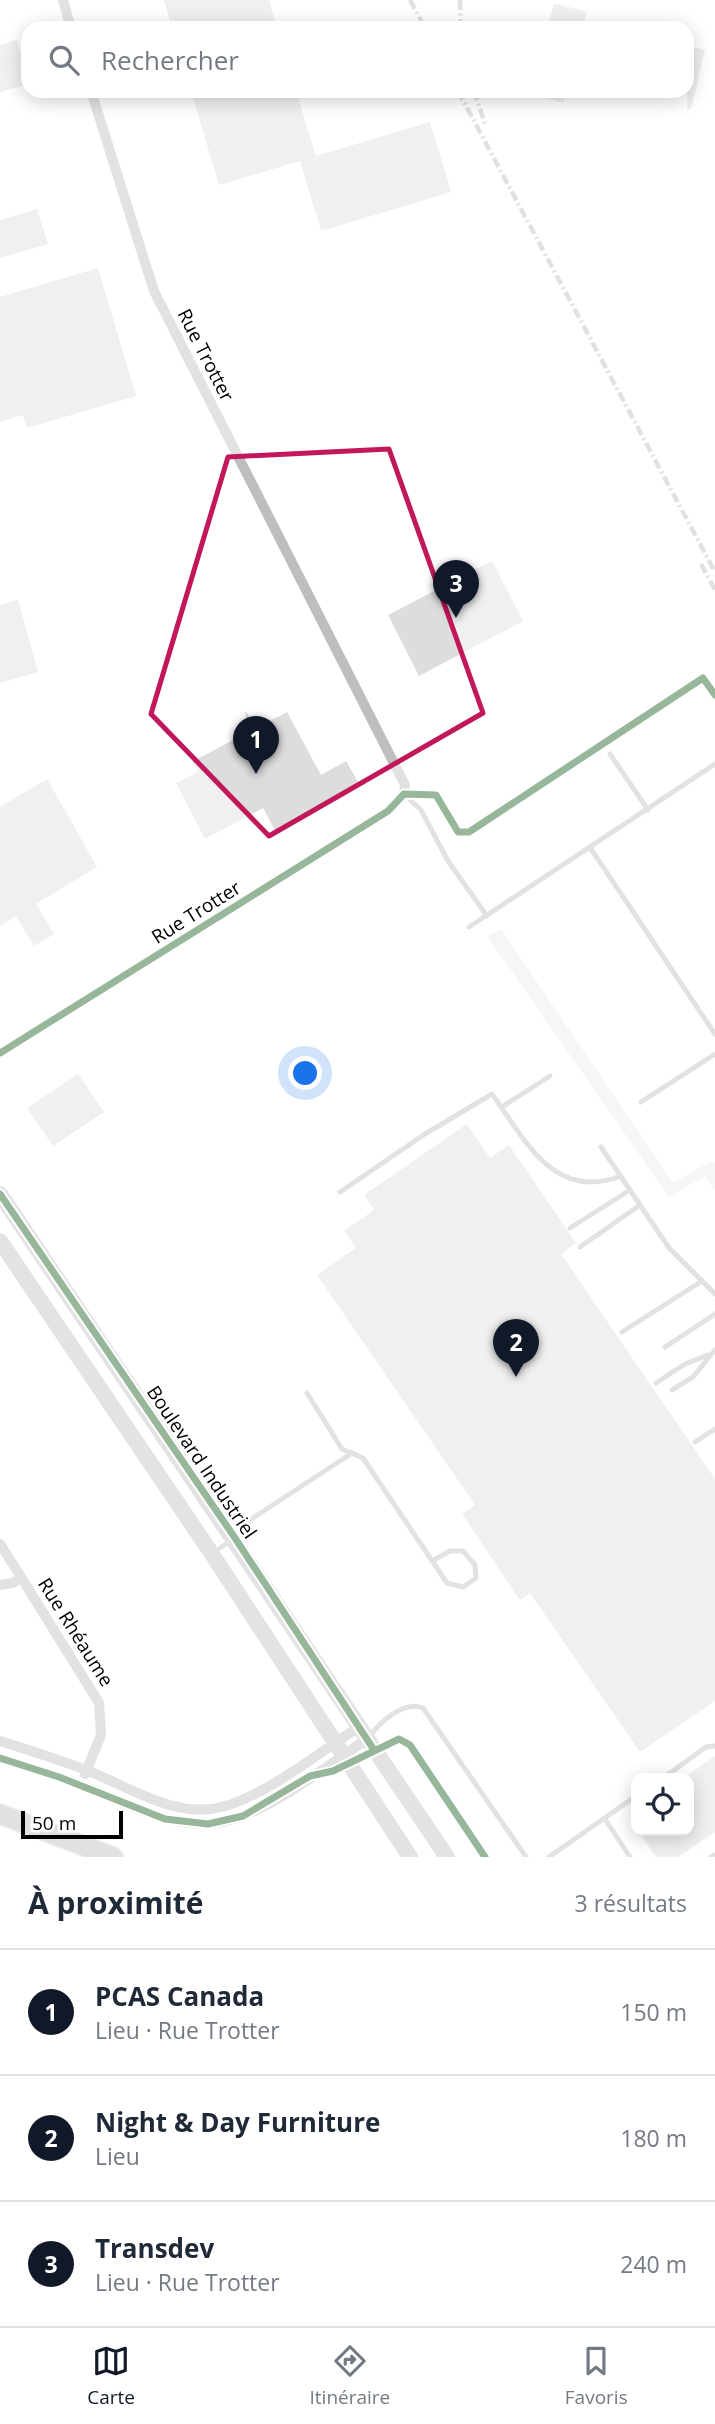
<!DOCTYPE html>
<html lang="fr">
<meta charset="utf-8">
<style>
:root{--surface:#fff;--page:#f6f6f7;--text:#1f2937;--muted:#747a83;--line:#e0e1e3;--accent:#111827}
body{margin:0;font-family:"Open Sans",sans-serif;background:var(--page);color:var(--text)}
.controls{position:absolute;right:21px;bottom:21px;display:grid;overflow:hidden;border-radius:14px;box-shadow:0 4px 18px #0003}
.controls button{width:63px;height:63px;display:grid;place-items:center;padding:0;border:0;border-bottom:2px solid var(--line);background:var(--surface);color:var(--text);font:35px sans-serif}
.scale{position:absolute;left:21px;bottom:18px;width:102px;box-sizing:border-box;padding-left:7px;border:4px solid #000;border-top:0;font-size:19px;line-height:24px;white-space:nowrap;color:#000;-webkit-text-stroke:5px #fff;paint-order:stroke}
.you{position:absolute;left:306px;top:1074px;width:24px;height:24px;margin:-18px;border:5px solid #fff;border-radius:50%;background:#1a73e8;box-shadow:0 0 0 10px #1a73e833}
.badge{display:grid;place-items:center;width:46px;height:46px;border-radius:50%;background:var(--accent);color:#fff;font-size:23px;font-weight:700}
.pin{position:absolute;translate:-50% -58px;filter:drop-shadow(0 2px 4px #0008)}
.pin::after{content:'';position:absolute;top:37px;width:24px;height:21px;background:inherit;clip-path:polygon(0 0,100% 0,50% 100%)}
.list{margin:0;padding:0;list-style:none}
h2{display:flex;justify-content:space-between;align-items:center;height:91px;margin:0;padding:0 28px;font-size:30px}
h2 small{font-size:23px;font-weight:400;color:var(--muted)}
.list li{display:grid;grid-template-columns:46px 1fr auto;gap:21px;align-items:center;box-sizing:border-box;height:126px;padding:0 28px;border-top:2px solid var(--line)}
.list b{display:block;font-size:26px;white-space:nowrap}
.list p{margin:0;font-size:23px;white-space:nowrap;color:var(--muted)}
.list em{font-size:23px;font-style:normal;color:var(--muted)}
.icon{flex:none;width:38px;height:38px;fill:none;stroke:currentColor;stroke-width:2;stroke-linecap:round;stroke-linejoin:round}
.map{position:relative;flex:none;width:715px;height:1857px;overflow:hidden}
.search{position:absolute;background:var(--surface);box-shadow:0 4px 18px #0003;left:21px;right:21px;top:21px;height:77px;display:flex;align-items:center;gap:18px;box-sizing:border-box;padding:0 24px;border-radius:21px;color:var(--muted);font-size:26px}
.sheet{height:469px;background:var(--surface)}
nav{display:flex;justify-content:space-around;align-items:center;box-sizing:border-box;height:98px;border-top:2px solid var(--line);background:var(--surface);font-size:19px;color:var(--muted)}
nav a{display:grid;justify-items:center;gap:4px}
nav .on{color:var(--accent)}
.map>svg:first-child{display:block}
.green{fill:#eaeaea}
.building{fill:#ddd}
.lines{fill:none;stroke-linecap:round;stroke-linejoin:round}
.highway-casing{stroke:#dbdbdb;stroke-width:22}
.lane{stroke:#bebebe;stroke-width:5}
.street{stroke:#bebebe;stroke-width:10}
.secondary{stroke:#c2c2c2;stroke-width:16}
.highway{stroke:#bdbdbd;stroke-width:19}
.rail{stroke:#bdbdbd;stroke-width:4.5;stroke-dasharray:10 3.5 2 3.5;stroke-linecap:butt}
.cycleway-casing{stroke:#fff;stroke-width:11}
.cycleway{stroke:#1b5e20;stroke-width:7}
.marked{fill:none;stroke:#c2185b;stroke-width:5;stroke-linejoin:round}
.labels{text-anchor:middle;stroke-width:5;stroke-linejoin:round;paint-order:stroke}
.street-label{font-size:19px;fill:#000;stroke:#fff}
</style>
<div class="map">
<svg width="715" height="1857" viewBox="0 0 715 1857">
<rect width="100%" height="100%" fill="#fff"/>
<path class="green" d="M501 929 673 1183 712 1161 715 1163V1190L705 1176 669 1197 487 936Z"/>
<path class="building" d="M164 0H269L277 28H172Z
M554 3 587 12 583 28H547Z
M17 40 28 84 0 92V45Z
M687 46 705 50 691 109H687Z
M191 91H296L316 156 430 122 451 192 321 231 300 161 219 185Z
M532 91H566L563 103 532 94Z
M37 209 48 244 0 258V220Z
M98 268 136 396 27 428 23 415 0 422V297Z
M492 561 523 621 419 676 388 615Z
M18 600 38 672 0 683V605Z
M245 711 258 727 287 712 321 775 346 761 361 787 277 834 263 808 205 839 176 783 198 772 192 762 248 732Z
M47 779 97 867 36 904 54 934 34 946 16 916 0 926V807Z
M78 1074 104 1112 53 1146 27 1108Z
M467 1124 490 1158 509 1145 576 1243 561 1254 715 1479V1701L640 1752 530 1593 520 1600 462 1514 475 1505 317 1275 356 1248 344 1231 374 1210 364 1195Z
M715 1756V1832L678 1857H656L638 1831H689V1774Z"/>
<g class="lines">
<g class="highway-casing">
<path id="highway" d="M0 1814 113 1857"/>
</g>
<path class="lane" d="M610 754 648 810
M404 794 421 810 448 861 487 916
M591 849 715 1034
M469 927 715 764
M641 1102 715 1054
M502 1107 550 1076
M601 1147 669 1248 715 1294
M340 1192 425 1134 492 1094C525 1139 553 1202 621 1176
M570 1228 630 1190
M580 1247 640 1205
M622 1332 702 1281
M665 1347 715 1314
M656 1383 685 1364 708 1355
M672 1390 693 1377 715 1350
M307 1393 342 1449 363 1458 447 1583 463 1587 476 1578 475 1565 463 1551H450L432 1561
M695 1442 715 1429
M214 1552 235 1538 250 1520 352 1453
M369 1737C380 1722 404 1700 423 1708L526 1857
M663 1778 706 1747 715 1746
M605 1819 630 1857
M549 1857 636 1796
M711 1857 715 1855"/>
<path class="street" d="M63 0 71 28
M0 1053 388 811 404 794 405 785 154 291 91 91
M0 1544 21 1577
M0 1585 13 1583 21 1577 99 1703 101 1735 85 1774
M0 1741C29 1750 57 1759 86 1770 128 1786 174 1819 222 1807 267 1795 320 1752 359 1727
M0 1758C27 1767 55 1775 81 1785 131 1805 180 1835 234 1819 279 1805 328 1765 367 1739"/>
<path class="secondary" d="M0 1194 447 1857
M0 1241 212 1554 410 1857"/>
<use href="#highway" class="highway"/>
<path class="rail" d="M410 0 425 28
M460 0 461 28
M458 91 715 572
M474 91 486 127
M701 564 715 590"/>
<g class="cycleway-casing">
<path id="cycleway" d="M0 1053 388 811 404 794 436 795 458 832H469L703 678 715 695
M0 1194 235 1538 374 1750
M0 1758 59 1777 165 1819 208 1824 243 1816 310 1776 333 1771 399 1739 410 1745 485 1857"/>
</g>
<use href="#cycleway" class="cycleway"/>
</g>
<path d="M0 0H715V1857H0ZM389 449 483 713 269 836 151 714 228 457Z" fill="#fff" fill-opacity=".55" fill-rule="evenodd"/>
<path class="marked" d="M389 449 483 713 269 836 151 714 228 457Z"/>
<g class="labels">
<g class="street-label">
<text transform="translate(206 355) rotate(63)" y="7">Rue Trotter</text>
<text transform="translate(196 912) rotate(-32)" y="7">Rue Trotter</text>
<text transform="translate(202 1462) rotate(56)" y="7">Boulevard Industriel</text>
<text transform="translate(76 1632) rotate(58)" y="7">Rue Rhéaume</text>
</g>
</g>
</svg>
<div class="controls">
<button><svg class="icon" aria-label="locate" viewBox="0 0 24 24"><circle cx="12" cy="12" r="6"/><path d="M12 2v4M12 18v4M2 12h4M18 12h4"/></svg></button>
</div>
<div class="scale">50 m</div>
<div class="you"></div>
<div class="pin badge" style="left:256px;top:774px">1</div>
<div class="pin badge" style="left:516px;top:1377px">2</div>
<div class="pin badge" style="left:456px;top:618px">3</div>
<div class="search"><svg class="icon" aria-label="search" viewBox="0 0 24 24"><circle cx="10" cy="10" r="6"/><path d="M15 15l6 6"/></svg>Rechercher</div>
</div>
<section class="sheet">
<h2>À proximité<small>3 résultats</small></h2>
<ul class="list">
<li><span class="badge">1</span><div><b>PCAS Canada</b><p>Lieu · Rue Trotter</p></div><em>150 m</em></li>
<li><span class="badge">2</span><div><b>Night &amp; Day Furniture</b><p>Lieu</p></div><em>180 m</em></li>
<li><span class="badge">3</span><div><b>Transdev</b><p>Lieu · Rue Trotter</p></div><em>240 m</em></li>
</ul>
</section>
<nav>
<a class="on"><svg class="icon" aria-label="map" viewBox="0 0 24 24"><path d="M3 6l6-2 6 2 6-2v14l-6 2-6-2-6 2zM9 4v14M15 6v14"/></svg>Carte</a>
<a><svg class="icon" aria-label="directions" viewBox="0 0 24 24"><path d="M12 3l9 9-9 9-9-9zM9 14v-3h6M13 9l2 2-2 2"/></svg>Itinéraire</a>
<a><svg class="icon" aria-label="saved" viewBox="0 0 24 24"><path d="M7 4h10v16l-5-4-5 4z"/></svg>Favoris</a>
</nav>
